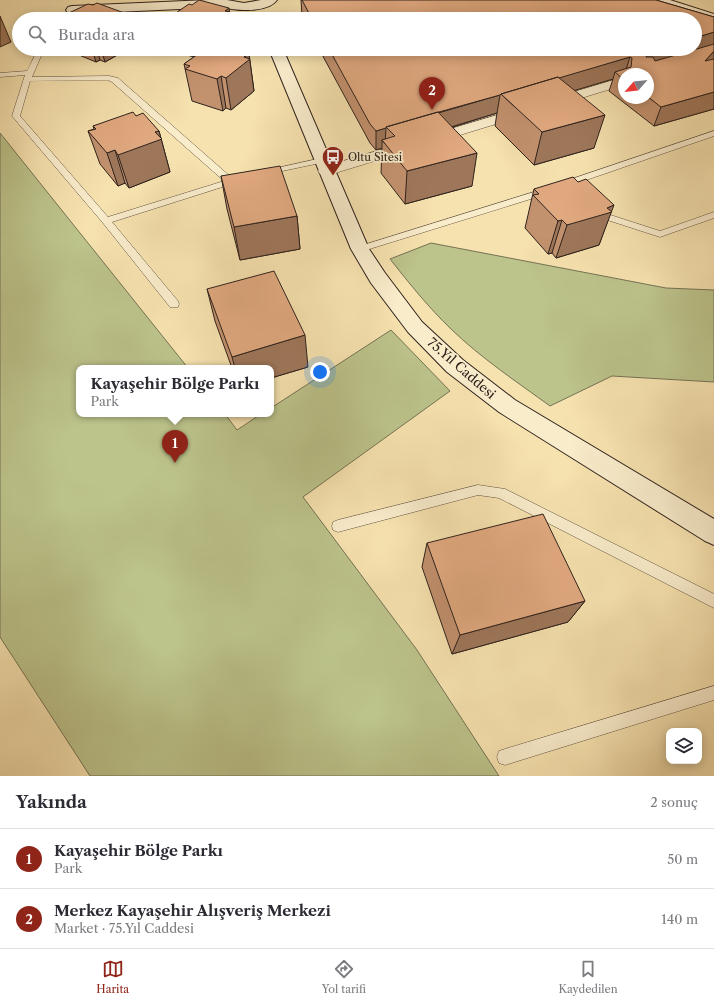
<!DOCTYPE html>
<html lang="tr">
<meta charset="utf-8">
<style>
:root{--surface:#fff;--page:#f7f7f7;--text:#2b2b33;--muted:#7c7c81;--line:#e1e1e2;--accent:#8f2418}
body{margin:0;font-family:"Libre Caslon Text",serif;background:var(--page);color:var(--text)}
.controls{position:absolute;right:12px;bottom:12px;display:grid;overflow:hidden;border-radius:8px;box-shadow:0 2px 10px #0003}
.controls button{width:36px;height:36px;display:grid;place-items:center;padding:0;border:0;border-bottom:1px solid var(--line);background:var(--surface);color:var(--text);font:20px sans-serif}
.compass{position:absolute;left:618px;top:68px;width:36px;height:36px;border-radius:50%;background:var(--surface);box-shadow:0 2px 10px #0003;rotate:243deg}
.you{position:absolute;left:320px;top:372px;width:14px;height:14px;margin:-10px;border:3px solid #fff;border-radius:50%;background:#1a73e8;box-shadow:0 0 0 6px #1a73e833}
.badge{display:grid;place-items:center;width:26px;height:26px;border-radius:50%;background:var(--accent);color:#fff;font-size:13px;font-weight:700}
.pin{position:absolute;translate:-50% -33px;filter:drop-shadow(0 1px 2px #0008)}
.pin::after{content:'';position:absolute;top:21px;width:14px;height:12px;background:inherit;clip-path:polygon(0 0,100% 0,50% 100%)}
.popup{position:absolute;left:76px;top:365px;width:198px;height:52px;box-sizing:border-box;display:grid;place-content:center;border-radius:8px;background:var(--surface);filter:drop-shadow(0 1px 3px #0005);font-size:13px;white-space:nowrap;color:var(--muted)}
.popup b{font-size:15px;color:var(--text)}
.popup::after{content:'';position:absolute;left:50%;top:100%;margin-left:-8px;border:8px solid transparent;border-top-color:var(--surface)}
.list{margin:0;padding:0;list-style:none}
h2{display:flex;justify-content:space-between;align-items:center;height:52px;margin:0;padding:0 16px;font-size:17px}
h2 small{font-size:13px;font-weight:400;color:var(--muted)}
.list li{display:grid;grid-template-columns:26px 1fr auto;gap:12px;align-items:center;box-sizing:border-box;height:60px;padding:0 16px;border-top:1px solid var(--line)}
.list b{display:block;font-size:15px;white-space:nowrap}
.list p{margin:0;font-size:13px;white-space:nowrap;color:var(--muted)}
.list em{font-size:13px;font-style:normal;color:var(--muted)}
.icon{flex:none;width:22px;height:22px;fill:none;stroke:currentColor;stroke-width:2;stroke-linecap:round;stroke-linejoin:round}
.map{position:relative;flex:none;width:714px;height:776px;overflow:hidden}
.search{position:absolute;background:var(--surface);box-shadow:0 2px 10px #0003;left:12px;right:12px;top:12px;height:44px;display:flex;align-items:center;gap:10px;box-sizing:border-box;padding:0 14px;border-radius:22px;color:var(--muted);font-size:15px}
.sheet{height:172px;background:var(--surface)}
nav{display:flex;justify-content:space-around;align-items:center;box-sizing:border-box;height:56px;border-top:1px solid var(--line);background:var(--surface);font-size:11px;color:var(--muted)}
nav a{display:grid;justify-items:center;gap:2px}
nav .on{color:var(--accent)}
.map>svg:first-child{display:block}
.green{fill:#bcc38b;stroke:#757254}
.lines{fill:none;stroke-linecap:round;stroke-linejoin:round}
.lane-casing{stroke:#605242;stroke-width:1}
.street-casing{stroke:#605242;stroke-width:1}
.secondary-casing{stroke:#2e221d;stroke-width:2}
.lane{fill:#f9eccb;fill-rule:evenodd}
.street{fill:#f9eccb;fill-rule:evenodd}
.secondary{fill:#f9eccb;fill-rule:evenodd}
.wall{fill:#c2916e;stroke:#2e221d;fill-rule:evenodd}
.shaded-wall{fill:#9e765a;stroke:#2e221d}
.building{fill:#e1a980;stroke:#2e221d}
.labels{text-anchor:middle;stroke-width:3.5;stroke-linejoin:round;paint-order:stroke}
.far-poi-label{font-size:11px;fill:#2e221d;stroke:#f9eccb;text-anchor:start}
.street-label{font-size:13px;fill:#2e221d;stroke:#f9eccb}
</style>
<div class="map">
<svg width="714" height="776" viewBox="0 0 714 776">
<rect width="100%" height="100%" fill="#f6e2af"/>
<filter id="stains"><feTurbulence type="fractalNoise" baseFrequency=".005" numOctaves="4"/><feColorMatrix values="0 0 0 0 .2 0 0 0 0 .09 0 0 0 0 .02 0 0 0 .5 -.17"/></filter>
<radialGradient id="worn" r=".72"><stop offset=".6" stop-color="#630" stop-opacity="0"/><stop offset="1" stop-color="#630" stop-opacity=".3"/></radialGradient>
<path class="green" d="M0 133 188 368H79V414H225L237 430 261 414H271V408L391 330 450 391 303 497 417 650 499 776H90L0 637Z
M431 243 666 288 714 290V382L612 376 550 406C517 382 481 358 451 329 429 308 409 283 390 259Z"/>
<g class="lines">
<g class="lane-casing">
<path id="lane" d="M141 16 143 17V19H91L94 17Z
M38 49H44L32 77 109 76 118 78 232 178 235 177 239 180 238 182 112 222 178 301 179 304 178 307H170L103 223 12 116 25 75 0 77V73L27 71ZM108 80 112 82 224 181 108 217 20 116 30 81Z
M714 131V136L566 187 563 188 559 185 560 183Z
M322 158 326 160 325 162 268 174 264 172 268 170Z
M547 188 551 191 550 193 363 251H357L355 249 357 247Z
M595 210 660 231 714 212V218L660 237 592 215 591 213Z
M478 485 505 489 714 594V608L499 498 478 495 338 532 333 530 332 526 333 522 338 520Z
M714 686V700L505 765 499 763 497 757 499 751 505 749Z"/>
</g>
<g class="street-casing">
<path id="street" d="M624 77V85L332 174 326 176 320 174 318 171 320 168Z"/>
</g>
<g class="secondary-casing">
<path id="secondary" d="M208 0H227L244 3 261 0H277C268 13 236 11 223 7L72 14 68 13 66 10 68 7 72 6Z
M652 0H670L714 14V22L654 3Z
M269 49H283L369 249 385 273 422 322 463 360 515 400 714 519V545L705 541 499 412 447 372 408 332 371 283 351 249Z"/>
</g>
<use href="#lane" class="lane"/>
<use href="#street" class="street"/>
<use href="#secondary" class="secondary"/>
</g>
<path class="wall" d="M301 0H656L714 17V109L654 126 609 91 613 79 574 90 594 148 534 165 495 126 497 113 453 127 472 186 405 204 381 173 382 148 376 150 370 143 319 49H695V19H303L302 16ZM624 74H648V98H624Z
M66 49H128L105 62 100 60 96 62 67 50Z
M173 49H231L249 54 254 91 231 110 226 108 223 111 192 101 184 64 194 57 173 51Z
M136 116 159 131 170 172 129 188 125 183 118 186 100 164 88 131 94 129 93 126Z
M221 176 297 216 300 249 240 260 227 209Z
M534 189 611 212 599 245 556 258 552 253 548 254 525 228Z
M207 289 308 367 271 378V368H232L215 321Z
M427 543 585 601 568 622 452 654 422 567Z"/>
<path class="shaded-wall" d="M229 8 231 19H221L225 11Z
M127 14 128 19H118Z
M0 16 11 42 0 47Z
M714 32V48L643 70 646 57 649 51 656 49H695V38Z
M92 49H97L100 60 96 62Z
M101 49H128L105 62Z
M714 51V61H705Z
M249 54 254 91 231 110 226 78 244 57Z
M630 57 624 76 615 72 613 79 516 108 501 94Z
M221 76 226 108 223 111 217 79Z
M714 92V109L654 126 661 107Z
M500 95 497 113 395 144V136L387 128Z
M605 115 594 148 534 165 542 132Z
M386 128 385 144 382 140V148L376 150V131Z
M159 131 170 172 129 188 118 155 155 132Z
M115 150 125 183 118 186 107 153Z
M477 153 472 186 405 204 407 171Z
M614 205 599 245 556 258 567 225 607 208Z
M297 216 300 249 240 260 234 227Z
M562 220 552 253 548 254 558 221Z
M305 335 308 367 271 378V368H235L232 357Z
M585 601 568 622 452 654 460 635Z"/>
<path class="building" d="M199 0 229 8 225 11 230 12 221 19H167L189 4 192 5Z
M302 0H656L714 17V32L695 38V19H312Z
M97 3 127 14 118 19H56L88 4 93 5Z
M714 44V51L705 61 714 59V92L661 107 648 97V74H624V80L615 72 631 67 632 58 630 57 559 78 558 77 501 94 500 95 439 112H438L386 127V128L376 131 370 124 329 49H656L649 51 646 57H653L655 61Z
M205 49H231L249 54 244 57 250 59 226 78 221 76 217 79 185 69 190 66 184 64Z
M558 77 605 115 542 132 501 94Z
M133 112 136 116 143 113 159 131 155 132 162 139 118 155 115 150 107 153 88 131 96 129 93 126Z
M438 112 477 153 407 171 382 140 395 136 386 127Z
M280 166 297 216 234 227 221 176Z
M573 177 578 182 586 179 614 205 607 208 612 212 567 225 562 220 558 221 533 195 539 194 534 189Z
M274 271 305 335 232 357 207 289Z
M543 514 585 601 460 635 427 543Z"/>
<defs>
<g id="bus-pin" transform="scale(1.15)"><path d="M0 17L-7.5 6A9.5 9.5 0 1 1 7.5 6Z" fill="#8f2418" stroke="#f9eccb"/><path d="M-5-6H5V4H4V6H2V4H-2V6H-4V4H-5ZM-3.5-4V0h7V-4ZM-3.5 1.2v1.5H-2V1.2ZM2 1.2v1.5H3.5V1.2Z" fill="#fff"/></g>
</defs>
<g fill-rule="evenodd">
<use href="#bus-pin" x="333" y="157"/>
</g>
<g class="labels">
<g class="far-poi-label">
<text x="348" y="161">Oltu Sitesi</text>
</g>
<g class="street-label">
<text transform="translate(462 368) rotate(41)" y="5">75.Yıl Caddesi</text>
</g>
</g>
<rect width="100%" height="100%" filter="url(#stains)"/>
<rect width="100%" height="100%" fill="url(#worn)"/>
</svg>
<div class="controls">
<button><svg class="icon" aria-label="layers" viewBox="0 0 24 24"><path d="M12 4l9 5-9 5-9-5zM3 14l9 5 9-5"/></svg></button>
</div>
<svg class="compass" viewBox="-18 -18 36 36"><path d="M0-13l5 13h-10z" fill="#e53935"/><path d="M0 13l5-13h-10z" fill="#7c7c81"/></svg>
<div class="you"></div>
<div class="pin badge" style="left:175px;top:463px">1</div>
<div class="popup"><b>Kayaşehir Bölge Parkı</b>Park</div>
<div class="pin badge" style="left:432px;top:110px">2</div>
<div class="search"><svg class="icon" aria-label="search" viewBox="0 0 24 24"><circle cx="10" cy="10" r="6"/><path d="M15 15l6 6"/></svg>Burada ara</div>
</div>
<section class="sheet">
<h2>Yakında<small>2 sonuç</small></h2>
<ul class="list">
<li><span class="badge">1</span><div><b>Kayaşehir Bölge Parkı</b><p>Park</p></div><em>50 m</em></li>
<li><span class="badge">2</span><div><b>Merkez Kayaşehir Alışveriş Merkezi</b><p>Market · 75.Yıl Caddesi</p></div><em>140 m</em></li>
</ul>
</section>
<nav>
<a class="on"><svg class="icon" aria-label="map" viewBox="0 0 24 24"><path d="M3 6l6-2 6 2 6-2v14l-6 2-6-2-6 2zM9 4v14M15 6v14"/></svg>Harita</a>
<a><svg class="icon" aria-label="directions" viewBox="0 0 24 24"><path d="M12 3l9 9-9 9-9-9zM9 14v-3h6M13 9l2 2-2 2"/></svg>Yol tarifi</a>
<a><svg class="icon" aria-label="saved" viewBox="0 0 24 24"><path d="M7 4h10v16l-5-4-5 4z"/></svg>Kaydedilen</a>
</nav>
